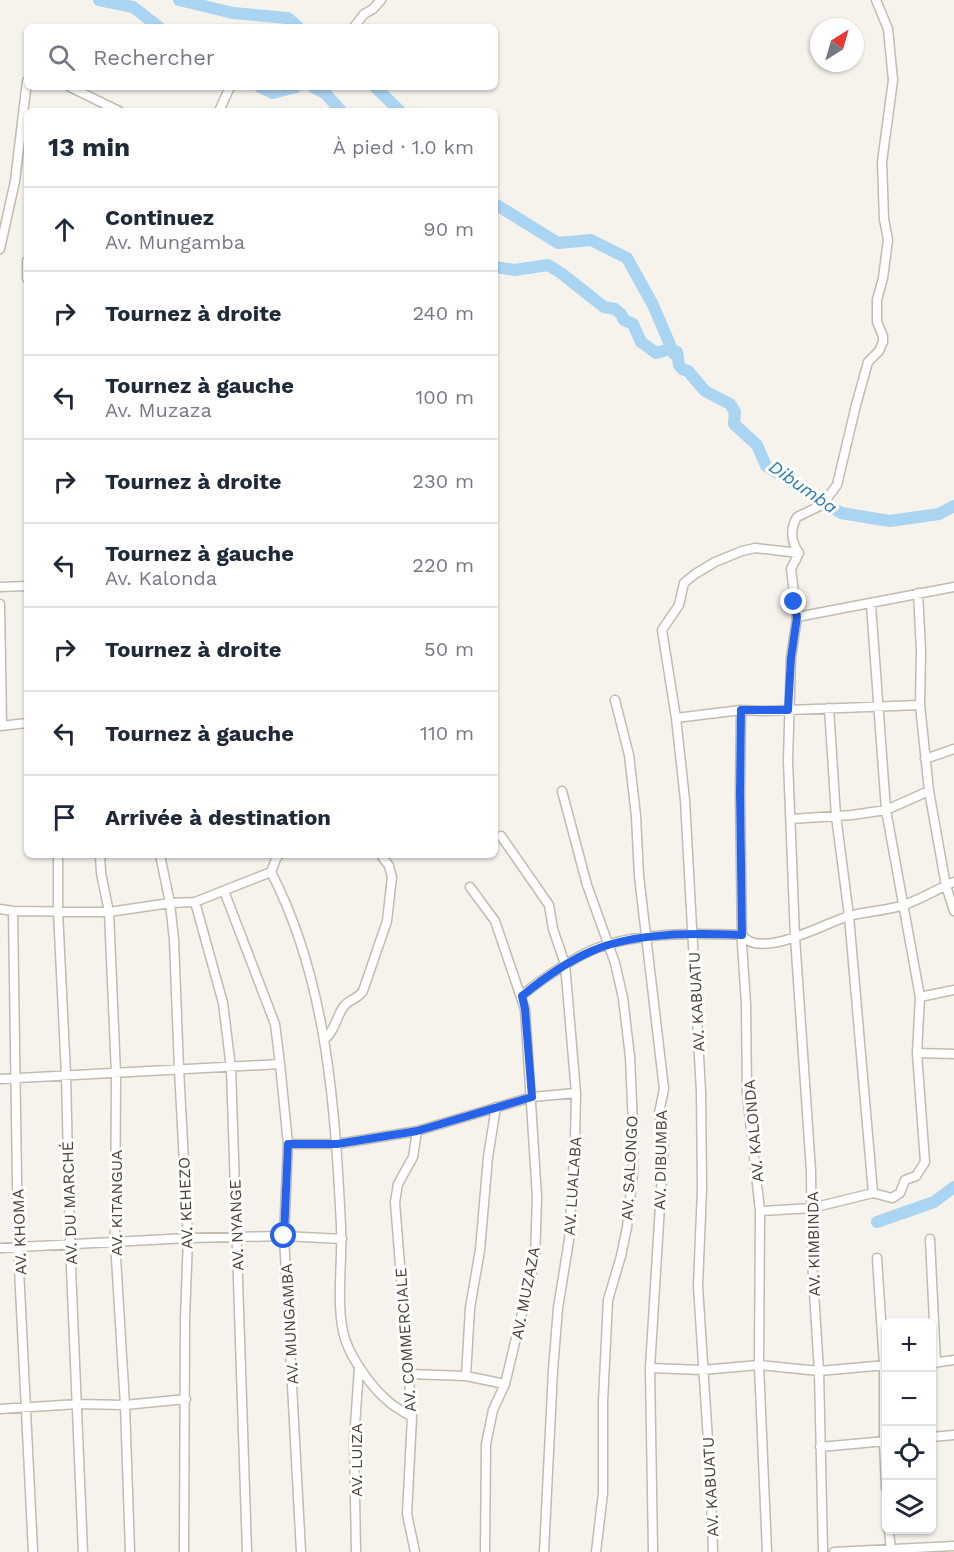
<!DOCTYPE html>
<html lang="fr">
<meta charset="utf-8">
<style>
:root{--surface:#fff;--page:#f2f2f3;--text:#1f2937;--muted:#747a83;--line:#e0e1e3}
body{margin:0;font-family:"Work Sans",sans-serif;background:var(--page);color:var(--text)}
.controls{position:absolute;right:18px;bottom:18px;display:grid;overflow:hidden;border-radius:9px;box-shadow:0 2px 4px #0004}
.controls button{width:54px;height:54px;display:grid;place-items:center;padding:0;border:0;border-bottom:2px solid var(--line);background:var(--surface);color:var(--text);font:30px sans-serif}
.compass{position:absolute;left:810px;top:18px;width:54px;height:54px;border-radius:50%;background:var(--surface);box-shadow:0 2px 4px #0004;rotate:37deg}
.stop{position:absolute;width:18px;height:18px;margin:-14px;border:4px solid #2563eb;border-radius:50%;background:#fff}
.stop.end{background:#2563eb;border-color:#fff;box-shadow:0 2px 6px #0008}
.list{margin:0;padding:0;list-style:none}
h2{display:flex;justify-content:space-between;align-items:center;height:78px;margin:0;padding:0 24px;font-size:26px}
h2 small{font-size:20px;font-weight:400;color:var(--muted)}
.list li{display:grid;grid-template-columns:39px 1fr auto;gap:18px;align-items:center;box-sizing:border-box;height:84px;padding:0 24px;border-top:2px solid var(--line)}
.list b{display:block;font-size:22px;white-space:nowrap}
.list p{margin:0;font-size:20px;white-space:nowrap;color:var(--muted)}
.list em{font-size:20px;font-style:normal;color:var(--muted)}
.icon{flex:none;width:33px;height:33px;fill:none;stroke:currentColor;stroke-width:2;stroke-linecap:round;stroke-linejoin:round}
.map{position:relative;flex:none;width:954px;height:1552px;overflow:hidden}
.search{position:absolute;background:var(--surface);box-shadow:0 2px 4px #0004;left:24px;top:24px;width:474px;height:66px;display:flex;align-items:center;gap:15px;box-sizing:border-box;padding:0 21px;border-radius:9px;color:var(--muted);font-size:22px}
.panel{position:absolute;background:var(--surface);box-shadow:0 2px 4px #0004;left:24px;top:108px;width:474px;height:750px;border-radius:9px}
.map>svg:first-child{display:block}
.lines{fill:none;stroke-linecap:round;stroke-linejoin:round}
.river{stroke:#a9d4f2;stroke-width:12}
.minor-casing{stroke:#c2bbae;stroke-width:11}
.minor{stroke:#fff;stroke-width:8}
.route{stroke:#2563eb;stroke-width:8}
.labels{text-anchor:middle;stroke-width:6;stroke-linejoin:round;paint-order:stroke}
.street-label{font-size:16px;fill:#4b4439;stroke:#fff}
.water-label{font-size:18px;font-style:italic;fill:#2e7ab2;stroke:#fff}
</style>
<div class="map">
<svg width="954" height="1552" viewBox="0 0 954 1552">
<rect width="100%" height="100%" fill="#f6f3ec"/>
<g class="lines">
<path class="river" d="M99 0 133 7 159 27
M179 0 233 13 288 18 298 27
M260 87 273 93 296 87
M313 87 326 94 341 111
M375 87 400 111
M495 204 558 243 591 240 627 258 653 305 674 354
M495 267 515 270 548 265 561 273 604 307 615 309 621 314 624 320 633 324 641 342 656 353 670 349 677 352 679 365 682 369 688 371 705 391 730 404 735 412 734 424 757 445 766 466 841 513 890 521 939 514 954 506
M877 1222 934 1202 954 1187"/>
<g class="minor-casing">
<path id="minor" d="M354 27 364 14 373 9 381 0
M70 87 119 111
M219 111 230 87
M0 249 15 181 27 81
M27 261V278
M0 587 27 586
M918 593 921 650 920 705 929 791 946 886 954 911
M0 604 2 726
M797 617 954 587
M615 700 629 755 636 816 639 876 664 1089 659 1113 664 1141 650 1368 653 1552
M829 708 836 816 849 916 873 1193
M741 710 740 793 742 944 746 1004 747 1094 760 1211 759 1365 767 1552
M676 718 741 710 763 711 920 705
M0 726 27 723
M925 759 954 749
M562 791 587 885 615 963 623 998 630 1057 633 1126V1173L627 1227 621 1256 608 1300 603 1402V1493L596 1552
M791 819 852 815 886 810 929 791
M501 836 549 905 553 929 565 964 576 1093 575 1141 569 1240 558 1308 553 1370 544 1552
M58 855V911L66 1075 70 1244 83 1552
M100 855 101 873 109 912 116 1074 115 1241 125 1405 130 1552
M160 855 170 903 174 940 179 1069 188 1238 185 1319 184 1552
M279 855 276 859 271 872C327 980 335 1107 341 1226 343 1260 335 1307 345 1339 352 1360 372 1388 389 1402 396 1408 404 1412 412 1417
M470 887 495 921 525 1009 537 1197 535 1259 505 1384 493 1410 486 1444 485 1552
M224 891 275 1024 280 1064 288 1144 284 1236 301 1552
M195 902 223 1003 231 1068 247 1552
M0 909 13 911 109 912 170 903 195 902 271 872
M13 911 18 1248 33 1552
M522 995C544 978 566 962 592 950 635 932 696 933 742 935 760 961 827 922 849 916 867 911 886 911 904 905 921 899 937 889 954 882
M920 997 954 990
M324 1040C335 1031 336 1017 344 1006 350 999 358 999 363 991L387 921 392 877 389 866 381 855
M917 1053 954 1054
M0 1079 280 1064
M288 1144H337L417 1131 532 1097 576 1093
M760 1211 812 1208 873 1193 892 1198 900 1193 905 1180 916 1176 925 1162 917 1053 920 997 886 810 871 605
M930 1239 936 1363
M0 1248 188 1238 284 1236 342 1239
M877 1258 884 1365V1442L886 1488
M932 1363 954 1360
M650 1368 702 1370 759 1365 819 1371 886 1365
M409 1374 466 1376 505 1384
M466 1376 470 1308 480 1250 488 1157 496 1107
M0 1409 78 1404 125 1405 186 1399
M932 1437 954 1435
M820 1447 886 1441
M889 1530 891 1552
M356 1552 354 1440 359 1368
M415 1552 407 1514 412 1417 395 1202 398 1184 413 1157 417 1131
M713 1552 710 1472 698 1286 702 1189 701 1092 685 800 676 718 662 630 679 605 684 583 695 574 715 562 742 551 755 548 799 553
M823 1552 819 1371 812 1261 811 1171 795 937 788 761 791 658 797 617 791 569 799 553C791 542 790 529 797 517L822 505 837 485 856 405 868 362 879 351 883 342V336L877 322V300L883 278 888 240 884 219 882 162 893 80 888 29 876 0
M834 1552 954 1546"/>
</g>
<use href="#minor" class="minor"/>
</g>
<g class="lines">
<path class="route" d="M284 1236 288 1144H337L417 1131 532 1097 525 1009 522 996C544 978 566 962 592 951 635 932 696 933 742 935L740 793 741 710H788L791 658 797 617 794 602"/>
</g>
<g class="labels">
<g class="street-label">
<text transform="translate(696 1002) rotate(-93)" y="6">AV. KABUATU</text>
<text transform="translate(753 1131) rotate(-95)" y="6">AV. KALONDA</text>
<text transform="translate(660 1160) rotate(-89)" y="6">AV. DIBUMBA</text>
<text transform="translate(629 1168) rotate(-87)" y="6">AV. SALONGO</text>
<text transform="translate(572 1186) rotate(-86)" y="6">AV. LUALABA</text>
<text transform="translate(69 1203) rotate(-92)" y="6">AV. DU MARCHÉ</text>
<text transform="translate(116 1203) rotate(-90)" y="6">AV. KITANGUA</text>
<text transform="translate(185 1203) rotate(-92)" y="6">AV. KEHEZO</text>
<text transform="translate(236 1225) rotate(-92)" y="6">AV. NYANGE</text>
<text transform="translate(19 1232) rotate(-92)" y="6">AV. KHOMA</text>
<text transform="translate(813 1244) rotate(-91)" y="6">AV. KIMBINDA</text>
<text transform="translate(525 1293) rotate(-79)" y="6">AV. MUZAZA</text>
<text transform="translate(289 1324) rotate(-93)" y="6">AV. MUNGAMBA</text>
<text transform="translate(405 1340) rotate(-94)" y="6">AV. COMMERCIALE</text>
<text transform="translate(356 1460) rotate(-90)" y="6">AV. LUIZA</text>
<text transform="translate(710 1487) rotate(-93)" y="6">AV. KABUATU</text>
</g>
<g class="water-label">
<text transform="translate(803 487) rotate(35)" y="6">Dibumba</text>
</g>
</g>
</svg>
<div class="controls">
<button>+</button>
<button>−</button>
<button><svg class="icon" aria-label="locate" viewBox="0 0 24 24"><circle cx="12" cy="12" r="6"/><path d="M12 2v4M12 18v4M2 12h4M18 12h4"/></svg></button>
<button><svg class="icon" aria-label="layers" viewBox="0 0 24 24"><path d="M12 4l9 5-9 5-9-5zM3 14l9 5 9-5"/></svg></button>
</div>
<svg class="compass" viewBox="-18 -18 36 36"><path d="M0-13l5 13h-10z" fill="#e53935"/><path d="M0 13l5-13h-10z" fill="#747a83"/></svg>
<div class="stop" style="left:284px;top:1236px"></div>
<div class="stop end" style="left:794px;top:602px"></div>
<div class="search"><svg class="icon" aria-label="search" viewBox="0 0 24 24"><circle cx="10" cy="10" r="6"/><path d="M15 15l6 6"/></svg>Rechercher</div>
<section class="panel">
<h2>13 min<small>À pied · 1.0 km</small></h2>
<ul class="list">
<li><svg class="icon" aria-label="ahead" viewBox="0 0 24 24"><path d="M12 20V5M6 11l6-6 6 6"/></svg><div><b>Continuez</b><p>Av. Mungamba</p></div><em>90 m</em></li>
<li><svg class="icon" aria-label="right" viewBox="0 0 24 24"><path d="M7 20v-9h11M14 6l5 5-5 5"/></svg><div><b>Tournez à droite</b></div><em>240 m</em></li>
<li><svg class="icon" aria-label="left" viewBox="0 0 24 24"><path d="M17 20v-9H6M10 6l-5 5 5 5"/></svg><div><b>Tournez à gauche</b><p>Av. Muzaza</p></div><em>100 m</em></li>
<li><svg class="icon" aria-label="right" viewBox="0 0 24 24"><path d="M7 20v-9h11M14 6l5 5-5 5"/></svg><div><b>Tournez à droite</b></div><em>230 m</em></li>
<li><svg class="icon" aria-label="left" viewBox="0 0 24 24"><path d="M17 20v-9H6M10 6l-5 5 5 5"/></svg><div><b>Tournez à gauche</b><p>Av. Kalonda</p></div><em>220 m</em></li>
<li><svg class="icon" aria-label="right" viewBox="0 0 24 24"><path d="M7 20v-9h11M14 6l5 5-5 5"/></svg><div><b>Tournez à droite</b></div><em>50 m</em></li>
<li><svg class="icon" aria-label="left" viewBox="0 0 24 24"><path d="M17 20v-9H6M10 6l-5 5 5 5"/></svg><div><b>Tournez à gauche</b></div><em>110 m</em></li>
<li><svg class="icon" aria-label="arrive" viewBox="0 0 24 24"><path d="M6 21V4h12l-3 4 3 4H6"/></svg><div><b>Arrivée à destination</b></div></li>
</ul>
</section>
</div>
